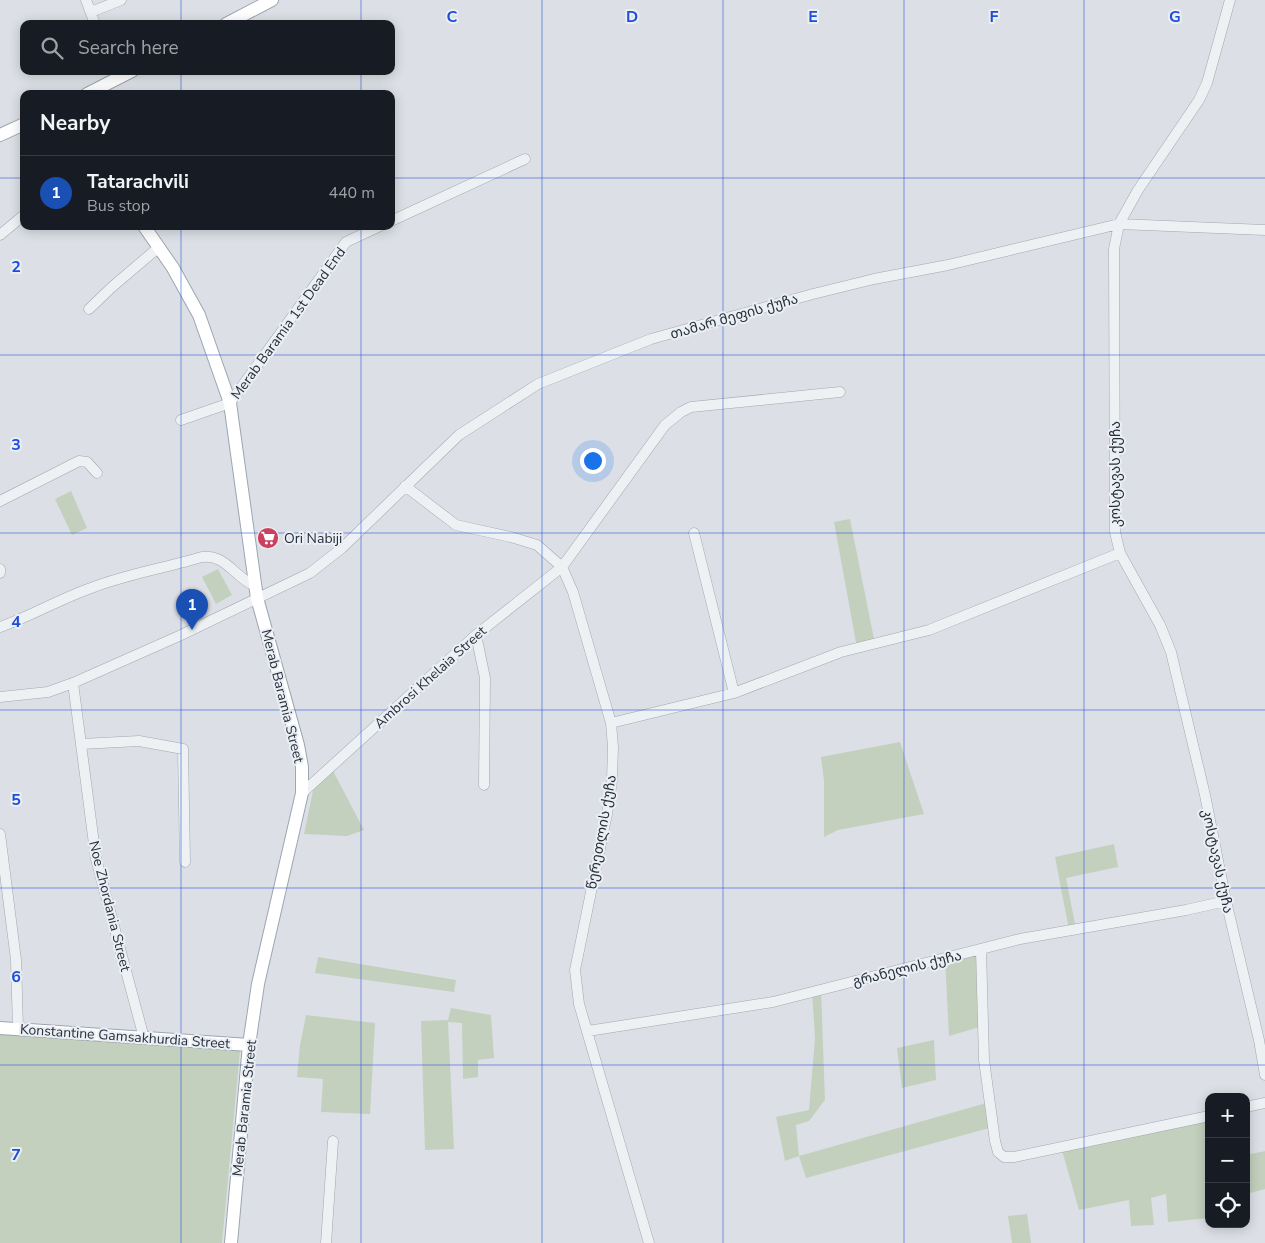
<!DOCTYPE html>
<meta charset="utf-8">
<style>
:root{--surface:#171b24;--page:#242831;--text:#f1f3f6;--muted:#9ea1a6;--line:#363941;--accent:#0b8043}
body{margin:0;font-family:"Nunito Sans","Noto Sans Georgian",sans-serif;background:var(--page);color:var(--text)}
.controls{position:absolute;right:15px;bottom:15px;display:grid;overflow:hidden;border-radius:10px;box-shadow:0 2px 12px #0003}
.controls button{width:45px;height:45px;display:grid;place-items:center;padding:0;border:0;border-bottom:1px solid var(--line);background:var(--surface);color:var(--text);font:25px sans-serif}
.you{position:absolute;left:592px;top:460px;width:18px;height:18px;margin:-12px;border:4px solid #fff;border-radius:50%;background:#1a73e8;box-shadow:0 0 0 8px #1a73e833}
.badge{display:grid;place-items:center;width:32px;height:32px;border-radius:50%;background:var(--accent);color:#fff;font-size:16px;font-weight:700}
.pin{position:absolute;translate:-50% -41px;filter:drop-shadow(0 1px 2px #0008)}
.pin::after{content:'';position:absolute;top:26px;width:18px;height:15px;background:inherit;clip-path:polygon(0 0,100% 0,50% 100%)}
.list{margin:0;padding:0;list-style:none}
h2{display:flex;justify-content:space-between;align-items:center;height:65px;margin:0;padding:0 20px;font-size:21px}
h2 small{font-size:16px;font-weight:400;color:var(--muted)}
.list li{display:grid;grid-template-columns:32px 1fr auto;gap:15px;align-items:center;box-sizing:border-box;height:75px;padding:0 20px;border-top:1px solid var(--line)}
.list b{display:block;font-size:19px;white-space:nowrap}
.list p{margin:0;font-size:16px;white-space:nowrap;color:var(--muted)}
.list em{font-size:16px;font-style:normal;color:var(--muted)}
.icon{flex:none;width:28px;height:28px;fill:none;stroke:currentColor;stroke-width:2;stroke-linecap:round;stroke-linejoin:round}
.map{position:relative;flex:none;width:1265px;height:1243px;overflow:hidden}
.search{position:absolute;background:var(--surface);box-shadow:0 2px 12px #0003;left:20px;top:20px;width:375px;height:55px;display:flex;align-items:center;gap:12px;box-sizing:border-box;padding:0 18px;border-radius:10px;color:var(--muted);font-size:19px}
.panel{position:absolute;background:var(--surface);box-shadow:0 2px 12px #0003;left:20px;top:90px;width:375px;height:140px;border-radius:10px}
.map>svg:first-child{display:block}
.green{fill:#c3d0bd}
.lines{fill:none;stroke-linecap:round;stroke-linejoin:round}
.minor-casing{stroke:#a2a7b0;stroke-width:11}
.major-casing{stroke:#9ba6b1;stroke-width:14}
.minor{stroke:#eef1f4;stroke-width:10}
.major{stroke:#fff;stroke-width:12}
.grid{fill:none;stroke:#1d4ed8;stroke-width:1;stroke-opacity:0.55}
.labels{text-anchor:middle;stroke-width:4;stroke-linejoin:round;paint-order:stroke}
.street-label{font-size:14px;fill:#262f3c;stroke:#ebeff4}
.poi-label{font-size:14px;fill:#262f3c;stroke:#ebeff4;text-anchor:start}
.grid-label{font-size:16px;text-anchor:middle;font-weight:bold;fill:#1d4ed8;stroke:#ebeff4;stroke-width:4;stroke-linejoin:round;paint-order:stroke}
</style>
<div class="map">
<svg width="1265" height="1243" viewBox="0 0 1265 1243">
<rect width="100%" height="100%" fill="#dce0e6"/>
<path class="green" d="M71 491 87 528 72 535 55 499Z
M850 519 875 644 857 648 834 522Z
M218 569 232 595 216 604 202 577Z
M900 742 924 814 838 830 824 837V781L821 757Z
M331 767 364 830 347 836 304 834 315 781Z
M1114 844 1118 867 1066 878 1076 929 1069 930 1055 857Z
M981 949 983 1026 949 1036 945 958Z
M318 957 456 980 454 992 315 973Z
M821 990 825 1100 809 1121 796 1125 799 1156 990 1102 993 1127 806 1178 799 1156 785 1161 776 1117 809 1110 815 1038 812 992Z
M451 1008 491 1015 494 1058 478 1060V1077L463 1079 462 1023 448 1022 454 1149 425 1150 421 1021 448 1020Z
M306 1015 375 1023 370 1114 321 1112 323 1079 297 1077 300 1045Z
M0 1034H19L240 1051 222 1243H0Z
M934 1040 936 1080 902 1088 897 1048Z
M1209 1116V1218L1168 1222 1166 1194 1151 1198 1154 1225 1131 1226 1129 1200 1079 1210 1061 1147Z
M1265 1151V1189L1246 1194V1155Z
M1027 1214 1031 1243H1012L1008 1216Z"/>
<g class="lines">
<g class="minor-casing">
<path id="minor" d="M86 0 95 24
M1230 0 1207 83 1199 100 1138 190 1119 224 1114 249 1115 532 1120 553 1160 625 1171 652 1205 795 1226 901 1259 1040 1265 1075
M91 12 121 0
M391 221 525 159
M0 235 24 215
M89 309 112 287 159 247
M181 420 230 403 346 242 380 226
M405 486 456 525 511 537 537 545 562 567 573 592 611 723 613 747 612 780 607 814 575 970 579 1004 649 1243
M0 501 79 461 87 462 97 473
M694 533 734 693
M0 569V573
M0 627C31 616 60 599 91 588 127 574 165 568 202 557 226 554 234 577 255 586
M476 635 485 678 484 785
M73 683 96 859 144 1038
M0 697 48 692 73 683 179 636 310 573 342 548 459 435 538 384 651 339 813 294 874 279 948 265 1119 224 1265 230
M611 723 734 693 841 652 929 630 1120 553
M81 744 139 741 183 749 185 862
M302 793 476 635 562 567 665 425 681 412 691 407 840 392
M0 834 16 960 18 1029
M981 949 984 1060 995 1141 998 1152 1004 1157H1014L1209 1116
M588 1031 773 1002 1020 939 1186 910 1226 901
M1246 1107 1265 1103
M326 1243 333 1141"/>
</g>
<g class="major-casing">
<path id="major" d="M226 24 272 0
M87 94 132 71
M0 135 24 124
M144 226 173 268 199 315 230 403 257 598 298 745 302 767V793L258 984 249 1045 231 1243
M0 1028 249 1045"/>
</g>
<use href="#minor" class="minor"/>
<use href="#major" class="major"/>
</g>
<path class="grid" d="M181 0V24M361 0V24M542 0V1243M723 0V1243M904 0V1243M1084 0V1243M181 71V94M361 71V94M0 178H24M391 178H1265M181 226V1243M361 226V1243M0 355H1265M0 533H1265M0 710H1265M0 888H1265M0 1065H1265"/>
<defs>
<g id="supermarket-disc" transform="scale(1.125)"><circle r="9.5" fill="#cc405f" stroke="#ebeff4"/><path d="M-6-5.5h2.5l.6 2H6L4.5 2H-2.5L-4.4-4H-6ZM-1.5 3.2a1.3 1.3 0 1 0 .1 0ZM3 3.2a1.3 1.3 0 1 0 .1 0Z" fill="#fff"/></g>
</defs>
<g fill-rule="evenodd">
<use href="#supermarket-disc" x="268" y="538"/>
</g>
<g class="labels">
<g class="street-label">
<text transform="translate(734 316) rotate(-16)" y="5">თამარ მეფის ქუჩა</text>
<text transform="translate(288 323) rotate(-54)" y="5">Merab Baramia 1st Dead End</text>
<text transform="translate(1115 474) rotate(-90)" y="5">კოსტავას ქუჩა</text>
<text transform="translate(430 677) rotate(-42)" y="5">Ambrosi Khelaia Street</text>
<text transform="translate(283 696) rotate(76)" y="5">Merab Baramia Street</text>
<text transform="translate(601 832) rotate(-80)" y="5">წერეთლის ქუჩა</text>
<text transform="translate(1218 861) rotate(78)" y="5">კოსტავას ქუჩა</text>
<text transform="translate(110 906) rotate(76)" y="5">Noe Zhordania Street</text>
<text transform="translate(907 968) rotate(-14)" y="5">გრანელის ქუჩა</text>
<text transform="translate(125 1036) rotate(4)" y="5">Konstantine Gamsakhurdia Street</text>
<text transform="translate(244 1108) rotate(-84)" y="5">Merab Baramia Street</text>
</g>
<g class="poi-label">
<text x="284" y="543">Ori Nabiji</text>
</g>
</g>
<g class="grid-label">
<text x="452" y="22">C</text>
<text x="632" y="22">D</text>
<text x="813" y="22">E</text>
<text x="994" y="22">F</text>
<text x="1175" y="22">G</text>
<text x="16" y="272">2</text>
<text x="16" y="450">3</text>
<text x="16" y="627">4</text>
<text x="16" y="805">5</text>
<text x="16" y="982">6</text>
<text x="16" y="1160">7</text>
</g>
</svg>
<div class="controls">
<button>+</button>
<button>−</button>
<button><svg class="icon" aria-label="locate" viewBox="0 0 24 24"><circle cx="12" cy="12" r="6"/><path d="M12 2v4M12 18v4M2 12h4M18 12h4"/></svg></button>
</div>
<div class="you"></div>
<div class="pin badge" style="left:192px;top:630px;background:#1a4fb4">1</div>
<div class="search"><svg class="icon" aria-label="search" viewBox="0 0 24 24"><circle cx="10" cy="10" r="6"/><path d="M15 15l6 6"/></svg>Search here</div>
<section class="panel">
<h2>Nearby<small></small></h2>
<ul class="list">
<li><span class="badge" style="background:#1a4fb4">1</span><div><b>Tatarachvili</b><p>Bus stop</p></div><em>440 m</em></li>
</ul>
</section>
</div>
